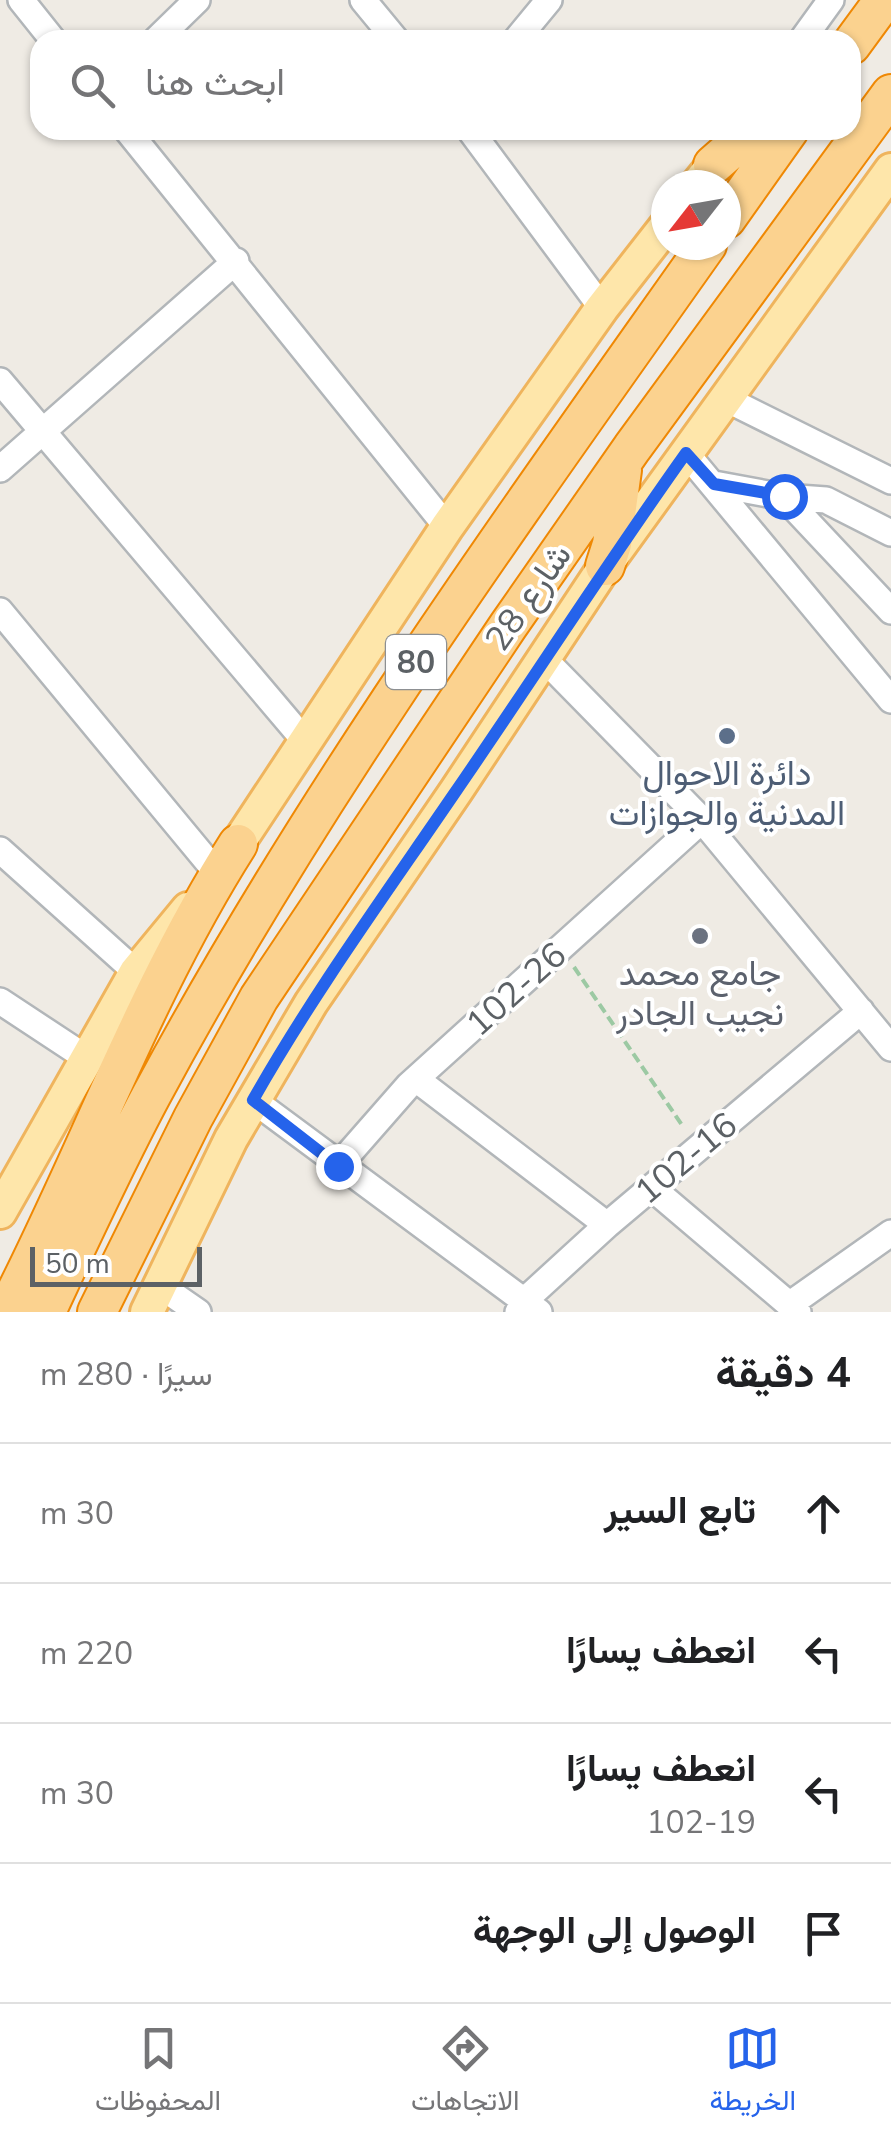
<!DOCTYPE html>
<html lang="ar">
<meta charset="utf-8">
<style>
:root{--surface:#fff;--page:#f6f6f6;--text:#202124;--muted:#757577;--line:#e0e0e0;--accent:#2563eb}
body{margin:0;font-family:"Nunito Sans",Vazirmatn,sans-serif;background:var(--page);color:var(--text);direction:rtl}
.compass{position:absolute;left:651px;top:170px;width:90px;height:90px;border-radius:50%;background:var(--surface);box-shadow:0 2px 8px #0004;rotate:239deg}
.scale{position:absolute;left:30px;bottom:25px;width:172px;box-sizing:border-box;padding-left:10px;border:5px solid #5c6165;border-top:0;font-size:28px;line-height:35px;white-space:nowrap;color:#5c6165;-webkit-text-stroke:8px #fff;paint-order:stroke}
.stop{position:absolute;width:30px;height:30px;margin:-22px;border:8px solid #2563eb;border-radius:50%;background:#fff}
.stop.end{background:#2563eb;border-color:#fff;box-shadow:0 2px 10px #0008}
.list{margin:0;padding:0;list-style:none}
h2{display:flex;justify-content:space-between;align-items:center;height:130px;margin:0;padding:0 40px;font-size:42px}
h2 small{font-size:32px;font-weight:400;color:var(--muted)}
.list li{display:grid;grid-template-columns:65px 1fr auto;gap:30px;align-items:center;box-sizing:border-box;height:140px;padding:0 40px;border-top:2px solid var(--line)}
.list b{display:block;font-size:38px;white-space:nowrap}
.list p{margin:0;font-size:32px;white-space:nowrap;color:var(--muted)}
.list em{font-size:32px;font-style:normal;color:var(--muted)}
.icon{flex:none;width:55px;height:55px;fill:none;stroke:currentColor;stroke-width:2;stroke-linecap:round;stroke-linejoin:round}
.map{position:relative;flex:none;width:891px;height:1312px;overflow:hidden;direction:ltr}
.search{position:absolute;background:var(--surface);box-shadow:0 2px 8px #0004;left:30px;right:30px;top:30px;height:110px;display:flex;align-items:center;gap:25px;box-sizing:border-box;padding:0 35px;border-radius:30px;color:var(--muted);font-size:38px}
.sheet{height:690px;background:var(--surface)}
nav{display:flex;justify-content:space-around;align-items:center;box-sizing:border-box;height:140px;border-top:2px solid var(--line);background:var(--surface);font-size:28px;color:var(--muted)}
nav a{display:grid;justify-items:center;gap:5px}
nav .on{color:var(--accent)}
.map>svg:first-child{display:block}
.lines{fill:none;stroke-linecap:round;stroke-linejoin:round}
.minor-casing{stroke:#b2b6b9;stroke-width:30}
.major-casing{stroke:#efb45d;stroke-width:38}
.highway-casing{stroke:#ef8804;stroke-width:42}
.path{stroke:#9cc9a3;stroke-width:4;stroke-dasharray:10 5;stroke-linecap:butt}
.minor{stroke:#fff;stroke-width:25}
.major{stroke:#fee6aa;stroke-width:32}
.highway{stroke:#fbd28f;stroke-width:38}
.route{stroke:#2563eb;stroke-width:12}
.service-dot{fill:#5c6f8a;stroke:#fff;stroke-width:4}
.worship-dot{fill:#6b7280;stroke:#fff;stroke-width:4}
.labels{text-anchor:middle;stroke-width:8;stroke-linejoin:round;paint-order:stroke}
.shield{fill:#fff;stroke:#8d9093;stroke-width:2.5}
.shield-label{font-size:32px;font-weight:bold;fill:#5c6165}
.street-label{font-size:35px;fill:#5c6165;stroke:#fff}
.service-label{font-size:35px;fill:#4e5e75;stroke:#fff}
.worship-label{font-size:35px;fill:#5b616d;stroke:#fff}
</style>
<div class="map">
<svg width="891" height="1312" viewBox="0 0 891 1312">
<rect width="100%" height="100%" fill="#efebe4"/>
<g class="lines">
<g class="minor-casing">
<path id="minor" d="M21 0 53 40
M363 0 396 40
M156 40 197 0
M516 40 549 0
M802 40 831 0
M127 130 447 527
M470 130 602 308
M0 381 305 741
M724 398 891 481
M686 453 891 700
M0 469 236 261
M714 484 784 497 826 500 891 533
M784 497 891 611
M0 611 217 873
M545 660 702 820 891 1048
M0 850 136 972
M0 1001 88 1059
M416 1079 607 1225
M253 1100 539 1312
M338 1166 409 1085 702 820
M652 1188 798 1312
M159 1285 198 1312
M789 1305 891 1233
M518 1312 525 1300 607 1225 861 1011"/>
</g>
<g class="major-casing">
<path id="major" d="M697 185 713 165
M225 863 447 527 602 308 666 226
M0 1212 136 972 188 909
M147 1312 231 1139 311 1003 456 791 605 566 891 170"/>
</g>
<g class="highway-casing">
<path id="highway" d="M851 45 884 0
M713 165 753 130
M726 219 789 130
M605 566 612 544 622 470
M6 1312C86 1157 144 992 238 844
M46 1312C80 1239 114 1165 152 1094 312 796 512 521 707 245
M97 1312 193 1118 259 998 508 626 632 448 891 94"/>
</g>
<path class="path" d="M574 967 684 1128"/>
<use href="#minor" class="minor"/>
<use href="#major" class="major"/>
<use href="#highway" class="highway"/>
</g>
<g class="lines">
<path class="route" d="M338 1166 253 1100C313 994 385 895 454 794 532 681 606 565 686 453L714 484 784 496"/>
</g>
<circle class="service-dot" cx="727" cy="736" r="10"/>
<circle class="worship-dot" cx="700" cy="936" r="10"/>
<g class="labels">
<rect class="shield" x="386" y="635" width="60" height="54" rx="8"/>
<g class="shield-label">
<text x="416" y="673">80</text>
</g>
<g class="street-label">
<text transform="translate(528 597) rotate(-55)" y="12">شارع 28</text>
<text transform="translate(516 989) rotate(-42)" y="12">102-26</text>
<text transform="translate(686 1158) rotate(-40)" y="12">102-16</text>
</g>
<g class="service-label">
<text x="727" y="785">دائرة الاحوال<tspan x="727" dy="40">المدنية والجوازات</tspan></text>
</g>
<g class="worship-label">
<text x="700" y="985">جامع محمد<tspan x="700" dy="40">نجيب الجادر</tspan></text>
</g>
</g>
</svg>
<svg class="compass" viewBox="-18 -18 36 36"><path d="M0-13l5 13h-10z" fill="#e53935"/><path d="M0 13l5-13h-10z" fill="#757577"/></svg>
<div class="scale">50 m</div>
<div class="stop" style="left:784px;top:496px"></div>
<div class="stop end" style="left:338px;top:1166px"></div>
<div class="search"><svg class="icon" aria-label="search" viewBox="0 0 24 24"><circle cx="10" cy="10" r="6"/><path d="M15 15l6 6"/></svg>ابحث هنا</div>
</div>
<section class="sheet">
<h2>4 دقيقة<small>سيرًا · 280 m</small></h2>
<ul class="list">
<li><svg class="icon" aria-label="ahead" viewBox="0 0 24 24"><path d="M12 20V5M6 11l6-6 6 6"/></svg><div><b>تابع السير</b></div><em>30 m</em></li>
<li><svg class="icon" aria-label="left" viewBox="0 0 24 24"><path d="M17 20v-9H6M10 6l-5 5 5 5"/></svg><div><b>انعطف يسارًا</b></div><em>220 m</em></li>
<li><svg class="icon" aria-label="left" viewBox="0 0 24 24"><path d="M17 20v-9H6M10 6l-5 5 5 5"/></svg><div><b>انعطف يسارًا</b><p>102-19</p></div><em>30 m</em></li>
<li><svg class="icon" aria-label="arrive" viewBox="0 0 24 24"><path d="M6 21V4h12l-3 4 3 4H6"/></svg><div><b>الوصول إلى الوجهة</b></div></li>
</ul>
</section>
<nav>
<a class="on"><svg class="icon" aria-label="map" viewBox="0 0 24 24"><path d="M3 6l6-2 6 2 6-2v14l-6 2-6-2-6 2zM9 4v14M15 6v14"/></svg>الخريطة</a>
<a><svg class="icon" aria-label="directions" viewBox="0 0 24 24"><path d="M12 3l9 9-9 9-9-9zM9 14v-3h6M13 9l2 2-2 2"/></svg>الاتجاهات</a>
<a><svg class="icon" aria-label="saved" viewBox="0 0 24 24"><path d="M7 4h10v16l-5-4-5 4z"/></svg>المحفوظات</a>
</nav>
